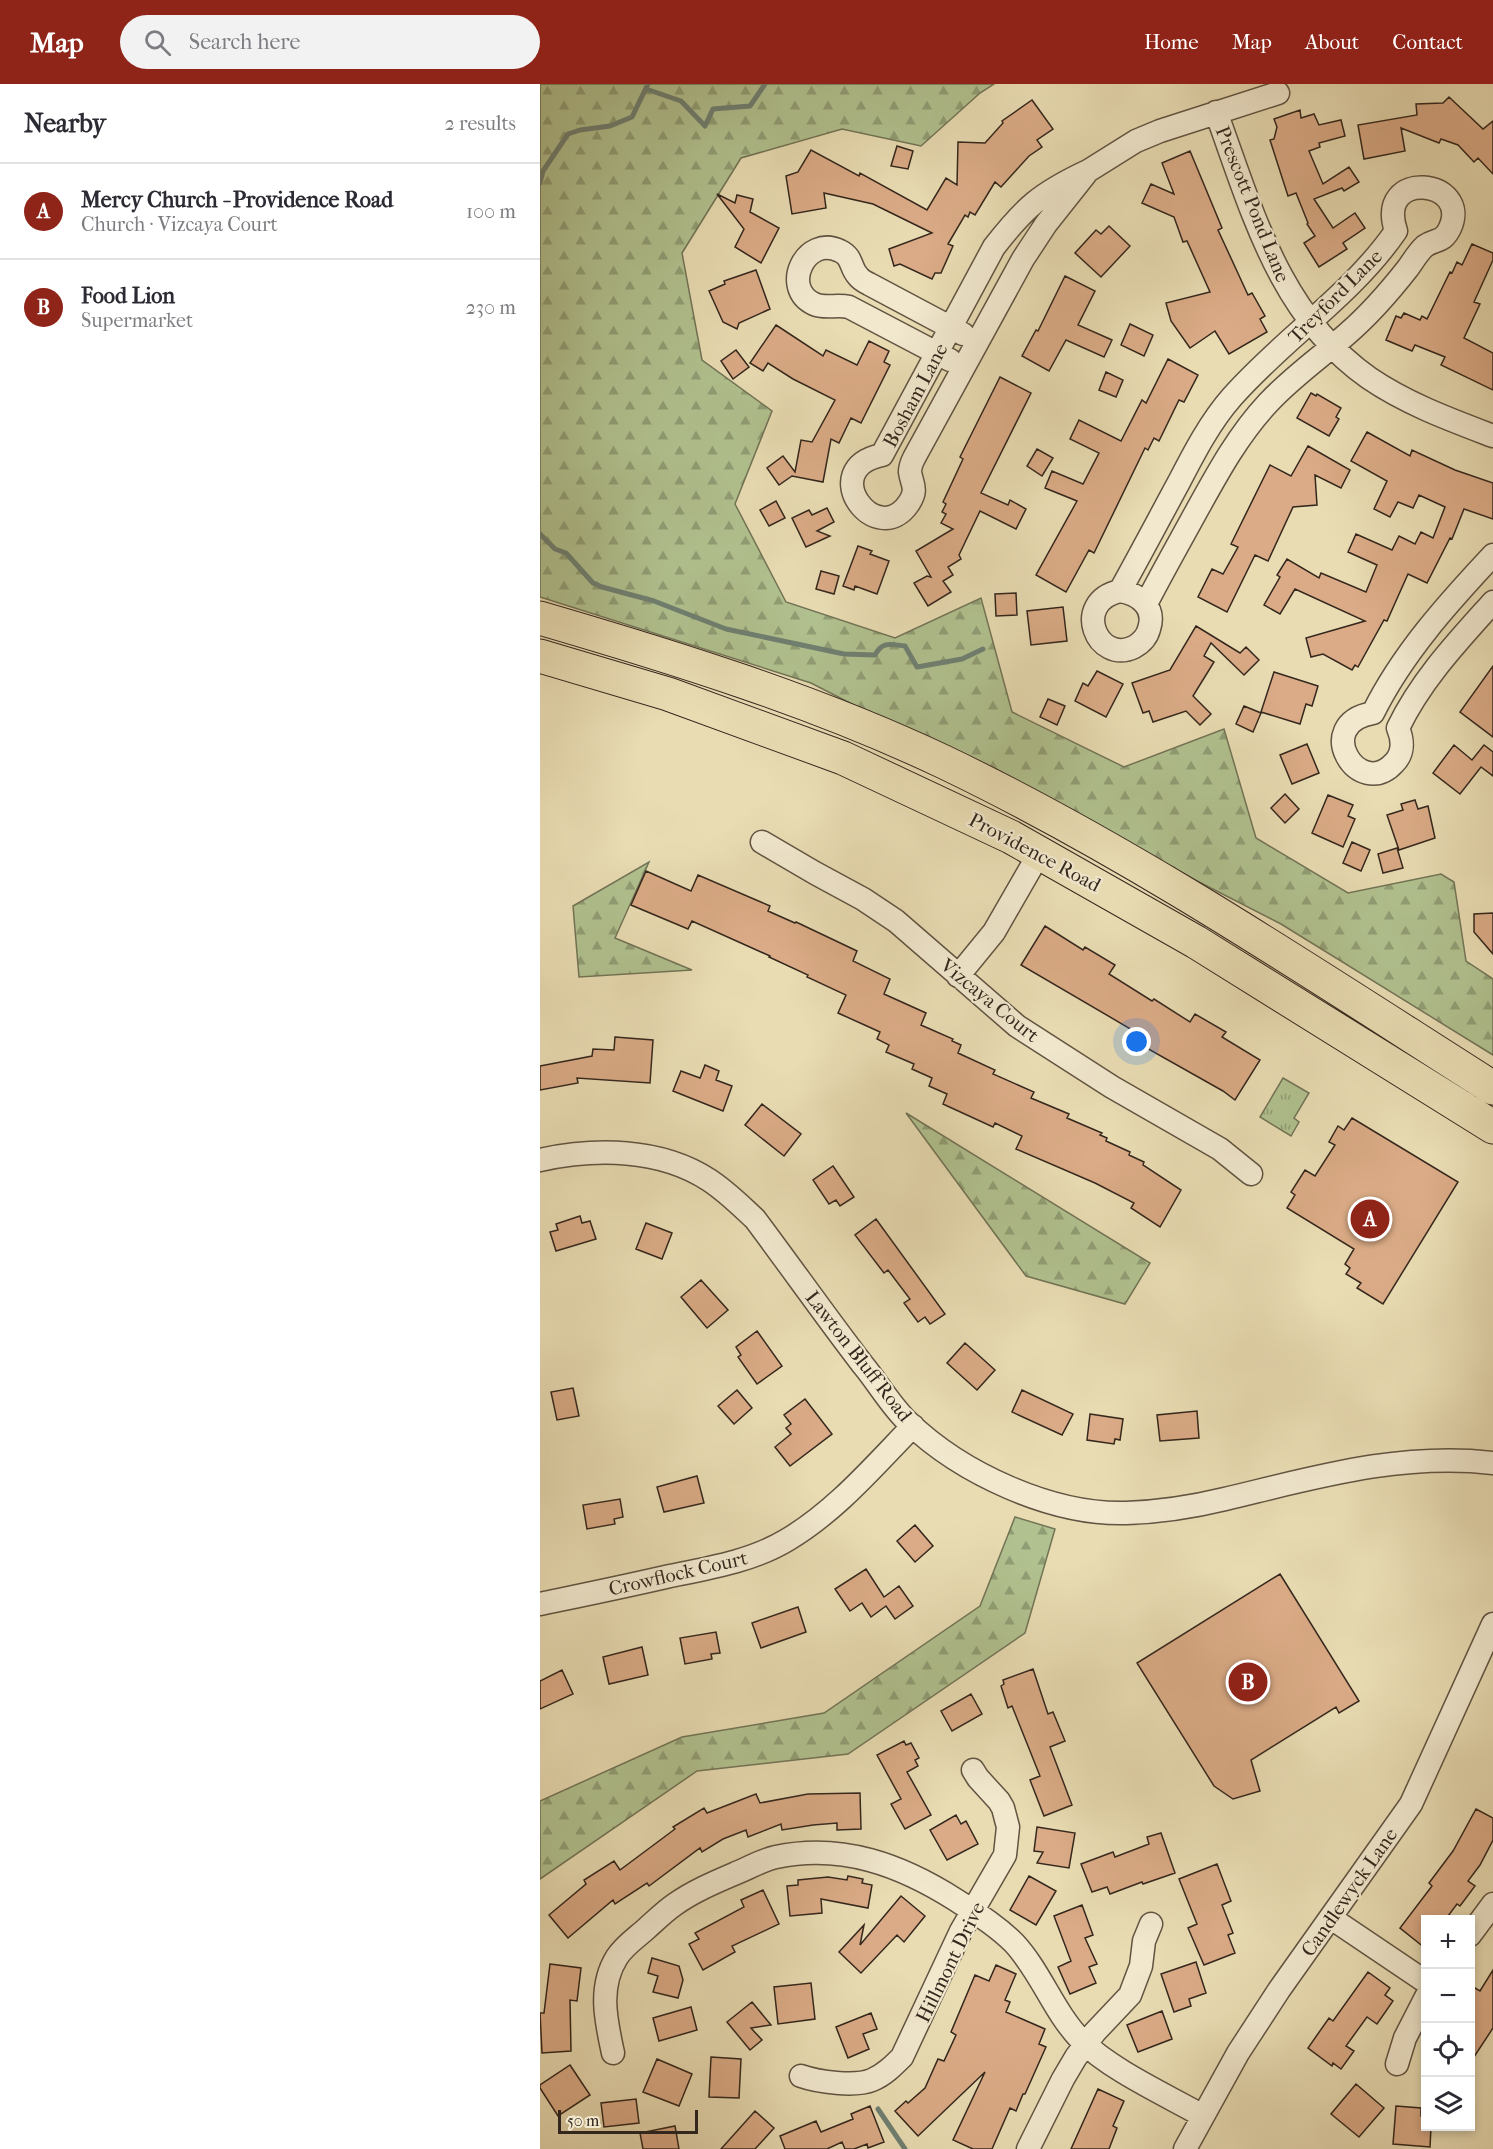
<!DOCTYPE html>
<meta charset="utf-8">
<style>
:root{--surface:#fff;--page:#f2f2f3;--text:#2b2b33;--muted:#7c7c81;--line:#e1e1e2;--accent:#8f2418}
body{margin:0;font-family:"IM FELL French Canon",serif;background:var(--page);color:var(--text)}
.controls{position:absolute;right:18px;bottom:18px;display:grid;overflow:hidden;border-radius:0px;box-shadow:0 3px 9px #0003}
.controls button{width:54px;height:54px;display:grid;place-items:center;padding:0;border:0;border-bottom:2px solid var(--line);background:var(--surface);color:var(--text);font:30px sans-serif}
.scale{position:absolute;left:18px;bottom:15px;width:140px;box-sizing:border-box;padding-left:6px;border:3px solid #34271d;border-top:0;font-size:16px;line-height:21px;white-space:nowrap;color:#34271d;-webkit-text-stroke:4px #f1e8ce;paint-order:stroke}
.you{position:absolute;left:597px;top:958px;width:21px;height:21px;margin:-15px;border:4px solid #fff;border-radius:50%;background:#1a73e8;box-shadow:0 0 0 9px #1a73e833}
.badge{display:grid;place-items:center;width:39px;height:39px;border-radius:50%;background:var(--accent);color:#fff;font-size:20px;font-weight:700}
.pin{position:absolute;translate:-50% -50%;border:3px solid #fff;box-shadow:0 2px 6px #0006}
.list{margin:0;padding:0;list-style:none}
h2{display:flex;justify-content:space-between;align-items:center;height:78px;margin:0;padding:0 24px;font-size:26px}
h2 small{font-size:20px;font-weight:400;color:var(--muted)}
.list li{display:grid;grid-template-columns:39px 1fr auto;gap:18px;align-items:center;box-sizing:border-box;height:96px;padding:0 24px;border-top:2px solid var(--line)}
.list b{display:block;font-size:22px;white-space:nowrap}
.list p{margin:0;font-size:20px;white-space:nowrap;color:var(--muted)}
.list em{font-size:20px;font-style:normal;color:var(--muted)}
.icon{flex:none;width:33px;height:33px;fill:none;stroke:currentColor;stroke-width:2;stroke-linecap:round;stroke-linejoin:round}
.map{position:relative;flex:none;width:953px;height:2065px;overflow:hidden}
header{display:flex;align-items:center;gap:36px;box-sizing:border-box;height:84px;padding:0 30px;background:var(--accent);color:#fff}
header strong{font-size:28px}
nav{display:flex;gap:33px;margin-inline-start:auto;font-size:21px}
.search{width:420px;height:54px;background:var(--page);display:flex;align-items:center;gap:15px;box-sizing:border-box;padding:0 21px;border-radius:33px;color:var(--muted);font-size:22px}
main{display:flex}
aside{flex:1;background:var(--surface)}
.map>svg:first-child{display:block}
.forest{fill:url(#forest-firs);stroke:#727456;stroke-width:1.5}
.park{fill:url(#park-tufts);stroke:#727456;stroke-width:1.5}
.lines{fill:none;stroke-linecap:round;stroke-linejoin:round}
.stream{stroke:#6f8072;stroke-width:5}
.building{fill:#daab86;stroke:#34271d;stroke-width:1.5}
.street-casing{stroke:#615442;stroke-width:25}
.primary-casing{stroke:#34271d;stroke-width:35}
.street{stroke:#f1e8ce;stroke-width:22}
.primary{stroke:#e9dcb3;stroke-width:33}
.labels{text-anchor:middle;stroke-width:4.5;stroke-linejoin:round;paint-order:stroke}
.street-label{font-size:20px;fill:#34271d;stroke:#f1e8ce}
</style>
<header>
<strong>Map</strong>
<div class="search"><svg class="icon" aria-label="search" viewBox="0 0 24 24"><circle cx="10" cy="10" r="6"/><path d="M15 15l6 6"/></svg>Search here</div>
<nav><a>Home</a><a>Map</a><a>About</a><a>Contact</a></nav>
</header>
<main>
<aside>
<h2>Nearby<small>2 results</small></h2>
<ul class="list">
<li><span class="badge">A</span><div><b>Mercy Church - Providence Road</b><p>Church · Vizcaya Court</p></div><em>100 m</em></li>
<li><span class="badge">B</span><div><b>Food Lion</b><p>Supermarket</p></div><em>230 m</em></li>
</ul>
</aside>
<div class="map">
<svg width="953" height="2065" viewBox="0 0 953 2065">
<defs>
<pattern id="forest-firs" width="22" height="20" patternUnits="userSpaceOnUse" patternTransform="scale(1.5)"><rect width="22" height="20" fill="#b1c290"/><path d="M5 1l3.5 6h-7zM16 11l3.5 6h-7z" fill="#919e75"/></pattern>
<pattern id="park-tufts" width="24" height="20" patternUnits="userSpaceOnUse" patternTransform="scale(1.5)"><rect width="24" height="20" fill="#b1c290"/><path d="M3 7l-1-3M5 7V3M7 7l1-3M15 17l-1-3M17 17v-4M19 17l1-3" fill="none" stroke="#919e75"/></pattern>
</defs>
<rect width="100%" height="100%" fill="#e9dcb3"/>
<filter id="stains"><feTurbulence type="fractalNoise" baseFrequency=".00333" numOctaves="4"/><feColorMatrix values="0 0 0 0 .2 0 0 0 0 .09 0 0 0 0 .02 0 0 0 .5 -.17"/></filter>
<radialGradient id="worn" r=".72"><stop offset=".6" stop-color="#630" stop-opacity="0"/><stop offset="1" stop-color="#630" stop-opacity=".3"/></radialGradient>
<path class="forest" d="M0 0H454L440 9 381 62 302 45 201 74 142 169 162 276 232 327 195 420 246 518 355 554 441 514 472 628 584 683 684 645 716 754 808 809 901 790 914 798 926 877 953 895V971L741 840 271 599 0 513Z
M109 778 75 854 152 886 39 893 33 822Z
M366 1029 610 1179 585 1220 486 1192Z
M475 1433 515 1445 485 1549 308 1670 157 1687 0 1795V1717L142 1653 284 1629 440 1522Z"/>
<path class="park" d="M743 994 769 1009 754 1034 759 1038 751 1052 720 1033Z"/>
<g class="lines">
<path class="stream" d="M106 5 141 17 165 42 173 25 210 22 225 0
M0 99 3 87 28 50 40 46 70 42 92 33 108 0
M0 450 15 465 26 469 53 499 62 503 114 517 186 545 304 570 335 571C343 556 351 561 365 562L377 583 422 575 443 565
M338 2025 365 2065"/>
</g>
<path class="building" d="M909 13 943 45 953 37V90L938 74 934 78 918 61 901 55 899 59 861 44 865 67 824 75 818 41 877 31 876 20 903 19Z
M492 16 513 45 497 56 502 63 489 72 461 103 455 98 435 131 430 128 428 133 425 131 408 160 413 162 401 189H395L392 195 360 180 354 182 349 165 392 149 333 120 284 109 286 124 252 130 246 92 258 88 271 66 319 92 320 89 387 126 406 94 417 101 418 58 445 59 463 39 462 37Z
M760 26 761 34 774 30 779 41 801 36 805 52 779 59 780 63 769 67 783 100 809 83 819 98 804 107 802 104 774 115 793 144 815 129 825 144 803 159 807 165 779 183 764 159 775 152 767 140 768 139 756 109 748 112 730 56 734 55 737 43 734 35Z
M357 62 373 67 368 85 351 82Z
M650 67 682 144 678 146 708 211 712 209 725 232 720 235 727 248 689 270 675 247 650 264 631 237 626 219 670 208 647 157 643 158 634 133 602 119 611 100 634 110 622 79Z
M177 110 195 119 197 111 213 115 210 128 239 144 221 179 195 163 204 145Z
M569 142 590 162 561 193 535 169 556 146 561 150Z
M932 160 953 169V176L934 218 940 220 924 254 953 269V306L901 281 905 273 875 261 872 267 846 256 856 232 861 234 864 229 880 236 882 232 887 235 910 188 912 189 917 178 922 181Z
M216 186 230 225 199 239 197 245 183 238 169 207 185 200 184 197Z
M525 192 555 207 538 241 572 256 564 273 526 256 509 287 482 272 496 246 498 247Z
M590 240 613 251 604 272 581 261Z
M236 241 283 272 286 266 317 281 329 257 349 267 344 278 350 281 321 339 311 334 299 359 291 355 283 398 252 392 239 401 227 384 243 372 255 388 261 356 272 358 295 316 253 295 228 279 223 287 210 279Z
M196 266 209 283 193 295 181 277Z
M628 275 658 291 644 318 639 316 619 357 614 354 608 366 605 364 554 469 549 466 526 508 496 491 537 417 505 404 512 387 543 400 559 369 530 355 539 336 581 357 602 316 606 319Z
M566 288 583 296 576 313 559 306Z
M460 293 491 309 441 409 468 421 470 416 486 425 476 445 440 427 419 471 421 475 408 483 413 491 403 497 411 508 388 522 374 499 387 492 391 493 376 467 413 445 401 439 406 430 402 428 406 420 403 418 423 375 420 373Z
M771 309 776 312 777 310 801 324 796 333 799 335 789 352 757 334Z
M827 348 870 372 872 366 915 386 953 399V435L924 425 912 455 910 454 887 499 868 490 847 537 844 536 818 583 815 581 812 586 783 570 771 573 766 554 825 537 755 505 740 530 724 521 740 493 737 491 747 475 779 494 781 489 826 508 837 481 808 468 816 450 852 466 859 452 875 460 881 448 893 454 905 423 879 411 873 424 858 418 850 433 834 425 847 397 811 377Z
M768 362 810 386 801 404 775 391 777 421 753 423 728 477 715 471 687 528 658 513 672 485 683 490 698 463 691 460 730 381 751 392Z
M497 365 513 374 502 392 487 382Z
M236 417 245 434 229 442 220 426Z
M287 424 294 438 277 447 290 452 266 463 252 434 269 426 272 431Z
M318 462 332 467 330 470 349 477 337 510 315 502 314 506 303 502Z
M281 487 299 492 294 510 276 505Z
M476 509 477 531 456 532 455 510Z
M523 523 527 557 491 561 487 527Z
M656 542 700 569 706 563 719 576 704 591 671 559 664 572 674 578 653 612 671 630 660 641 646 627 613 638 609 627 603 629 592 599 630 586Z
M953 582V653L920 628Z
M557 587 583 600 566 633 535 617 543 599 548 602Z
M734 588 778 602 772 622 766 620 760 640 721 628Z
M508 615 525 622 517 641 500 633Z
M704 622 721 629 713 648 696 640Z
M767 660 779 689 752 700 740 671Z
M914 661 932 676 944 661 953 668V692L941 683 920 710 893 689Z
M745 710 759 725 745 739 731 724Z
M788 711 813 721 808 732 815 735 803 763 772 749Z
M875 716 878 725 888 722 895 754 859 766 847 731 863 726 861 720Z
M812 758 830 766 821 787 803 779Z
M857 764 863 784 843 789 838 770Z
M106 787 151 807 158 791 230 822 228 827 255 839 256 838 317 867 313 877 350 895 344 910 386 929 381 941 413 955 412 957 421 961 418 969 455 986 453 990 494 1008 491 1014 529 1030 527 1034 562 1049 560 1051 567 1054 566 1057 590 1068 589 1071 604 1078 603 1081 641 1106 620 1143 591 1124 594 1119 555 1099 476 1065 482 1052 455 1039 453 1043 403 1020 407 1010 389 1002 392 994 372 985 374 980 346 968 349 961 337 955 340 948 298 929 306 911 267 893 268 891 229 873 230 872 152 837 148 845 91 821Z
M953 829V870L934 848V830Z
M505 842 543 866 545 863 575 881 569 890 612 917 614 915 650 938 655 930 686 948 682 953 720 976 695 1016 683 1007 603 962 604 960 599 957 601 953 594 947 481 881Z
M75 953 113 956 110 999 37 994 38 999 0 1006V982L52 972 53 965 74 966Z
M165 981 179 987 176 996 192 1002 183 1027 133 1007 141 987 160 994Z
M222 1020 261 1050 244 1072 205 1041Z
M812 1034 918 1098 843 1220 817 1204 821 1199 806 1190 810 1184 805 1180 814 1165 747 1124 755 1111 751 1108 765 1086 775 1092 795 1061 789 1058 798 1042 804 1046Z
M293 1082 314 1113 300 1122 296 1116 289 1120 273 1096Z
M40 1132 42 1139 50 1137 56 1155 16 1167 10 1148 18 1146 16 1140Z
M336 1135 405 1230 390 1240 385 1233 378 1238 364 1219 370 1215 348 1186 344 1189 315 1151Z
M106 1139 132 1149 122 1175 96 1165Z
M161 1196 188 1226 167 1244 141 1213Z
M217 1247 242 1282 217 1300 198 1273 201 1271 196 1263Z
M425 1259 455 1286 437 1306 407 1279Z
M33 1304 39 1332 17 1336 11 1308Z
M197 1306 212 1324 194 1340 178 1322Z
M482 1306 533 1330 522 1351 472 1328Z
M265 1315 292 1350 250 1382 235 1363 251 1350 246 1344 251 1340 244 1331Z
M657 1327 659 1354 620 1357 617 1331Z
M550 1330 583 1335 580 1356 575 1355 574 1360 547 1356Z
M157 1392 164 1419 124 1428 117 1403Z
M80 1415 83 1433 74 1435 75 1440 47 1445 43 1421Z
M375 1441 393 1462 375 1478 357 1457Z
M326 1485 344 1513 359 1502 373 1522 355 1535 346 1522 331 1533 322 1519 310 1527 295 1505Z
M740 1490 819 1617 799 1629 796 1623 711 1676 720 1707 693 1715 674 1702 597 1579Z
M258 1523 266 1548 221 1564 212 1539Z
M176 1548 180 1569 171 1570 172 1575 145 1580 140 1554Z
M102 1563 108 1591 69 1600 63 1573Z
M493 1585 508 1630 513 1628 525 1657 510 1663 532 1721 504 1732 490 1696 500 1692 472 1622 468 1624 461 1602 464 1600 463 1596Z
M22 1586 33 1610 0 1625V1597Z
M431 1610 442 1630 412 1647 401 1627Z
M364 1657 366 1661 371 1659 379 1674 375 1676 378 1682 367 1688 391 1731 365 1745 351 1720 361 1715 337 1671Z
M320 1709 321 1745 297 1746V1739L273 1741 242 1746 241 1740 208 1753 206 1746 183 1755 162 1768 160 1764 109 1802 107 1799 75 1820 73 1816 28 1854 9 1831 46 1800 44 1796 74 1777 80 1786 135 1745 133 1743 164 1724 167 1729 216 1710 220 1719 268 1710Z
M936 1725 953 1734V1756L940 1781 928 1797 935 1802 920 1822 917 1820 905 1836H885V1864L860 1844 892 1802 889 1799 913 1767Z
M416 1731 421 1740 426 1737 438 1760 407 1776 390 1746Z
M497 1743 535 1749 529 1784 497 1779 503 1768 494 1767Z
M621 1749 635 1789 603 1800 602 1798 570 1810 567 1803 552 1808 541 1780 573 1768 575 1773 609 1760 607 1753Z
M677 1780 691 1817 682 1821 693 1849 688 1851 695 1869 664 1881 648 1844 657 1840 639 1795Z
M308 1792 323 1795 322 1799 332 1801 328 1824 281 1815 282 1829 250 1832 247 1802 258 1801V1796L288 1793 307 1796Z
M489 1792 516 1807 496 1841 470 1826Z
M223 1806 239 1840 192 1862 195 1868 163 1886 149 1860 159 1855 155 1849 204 1823 201 1816Z
M361 1812 385 1832 364 1858 357 1851 321 1889 299 1868 324 1841 320 1861Z
M542 1821 553 1851 545 1854 557 1880 549 1883 556 1899 530 1910 518 1883 531 1877 514 1832Z
M112 1874 139 1882 143 1896 138 1914 113 1908 118 1892 108 1889Z
M656 1878 666 1909 649 1915 651 1922 634 1928 621 1890Z
M10 1880 41 1884 37 1917 30 1916 31 1967 2 1969 0 1929H4Z
M456 1881 476 1890 465 1916 470 1918 466 1928 505 1945 499 1960 506 1963 485 2010H483L476 2027 470 2024 452 2065H433L413 2056 445 1988 378 2052 355 2027 366 2017 368 2019 385 2004 398 1975 404 1977 416 1951 411 1948 435 1891 449 1897Z
M953 1886V1944L930 1979V1901L940 1907Z
M828 1888 850 1904 845 1911 853 1917 837 1940 827 1933 806 1962 814 1967 801 1985 793 1979 792 1982 768 1964 789 1934 793 1937Z
M271 1899 275 1935 238 1940 234 1903Z
M212 1918 231 1941 211 1944 222 1956 210 1966 187 1938Z
M151 1923 157 1946 119 1957 113 1934Z
M622 1927 632 1955 598 1968 587 1941Z
M331 1929 337 1945 323 1950 329 1965 308 1974 296 1943Z
M171 1973 201 1975 199 2014 169 2013Z
M117 1975 152 1990 139 2022 103 2008Z
M30 1981 50 2011 18 2032 0 2004V2001Z
M816 2000 844 2024 819 2053 791 2030Z
M558 2005 584 2017 573 2042 577 2044 569 2065H531Z
M96 2015 99 2039 64 2043 61 2019Z
M330 2022 344 2058 328 2064 327 2060 314 2065H305L302 2058 287 2065H245L240 2052 276 2037 281 2048 313 2035 311 2030Z
M856 2022 881 2024V2032H885V2043H891L890 2063 853 2060Z
M215 2027 234 2044 215 2065H181Z
M135 2042 139 2065H103L100 2049Z"/>
<g class="lines">
<g class="street-casing">
<path id="street" d="M676 28C712 126 739 231 829 294 867 320 911 336 953 352
M548 87 506 140 483 175 374 374C372 378 370 384 370 388 372 401 378 405 369 419 337 467 275 385 342 371L454 163C485 123 501 109 548 87Z
M548 87 596 57 620 47 738 9
M410 276 309 223C297 220 285 225 274 220 240 204 266 150 300 167 313 173 310 184 318 192 320 195 325 198 329 200L423 250
M953 471C908 519 862 570 833 629 771 640 819 717 854 679 864 669 863 656 858 644 881 596 918 557 953 518
M580 507C600 510 616 524 609 545 607 553 601 559 594 563 557 581 531 518 580 507 600 471 619 435 639 398 654 369 670 338 692 313 744 254 811 212 856 147 835 84 932 95 910 144 903 159 895 155 885 162 879 167 873 177 868 184 850 207 829 231 807 250 781 273 752 293 728 319 698 351 677 390 656 428 639 459 622 489 606 520
M222 758 275 789 323 815 356 837 477 942 572 1003 680 1065 711 1090
M418 892 454 848 500 768
M0 1076C55 1064 120 1064 169 1096 186 1107 200 1121 215 1135 251 1183 286 1233 323 1281 338 1299 351 1322 368 1338 421 1389 511 1431 586 1429 619 1428 652 1423 685 1415 773 1394 861 1368 953 1379
M0 1520C43 1511 87 1502 130 1492 170 1484 212 1477 247 1456 296 1427 334 1382 373 1342
M791 1834 886 1898
M930 1851 953 1820
M73 1969C66 1937 58 1903 77 1873 84 1862 97 1853 106 1845 115 1837 124 1828 134 1821 152 1808 173 1799 194 1790 207 1785 222 1776 236 1773 302 1759 361 1781 416 1816 436 1829 457 1842 474 1859 501 1888 513 1927 541 1956 569 1985 626 2011 663 2032
M857 1980 865 1954 886 1913
M261 1992C278 1998 315 2003 332 1996 344 1991 353 1982 362 1973L421 1847 465 1771 468 1743 463 1724 459 1717 438 1694 433 1686
M488 2065 523 1995 536 1973 555 1948 590 1911 601 1882 604 1857 611 1840
M645 2065 698 1969 739 1906 871 1720 953 1540"/>
</g>
<g class="primary-casing">
<path id="primary" d="M0 534C137 574 275 617 404 678 594 769 775 891 953 1004
M0 572 128 610 303 674 471 753 656 858 953 1043"/>
</g>
<use href="#street" class="street"/>
<use href="#primary" class="primary"/>
</g>
<g class="labels">
<g class="street-label">
<text transform="translate(713 120) rotate(68)" y="7">Prescott Pond Lane</text>
<text transform="translate(795 212) rotate(-45)" y="7">Treyford Lane</text>
<text transform="translate(375 311) rotate(-62)" y="7">Bosham Lane</text>
<text transform="translate(495 768) rotate(28)" y="7">Providence Road</text>
<text transform="translate(450 916) rotate(39)" y="7">Vizcaya Court</text>
<text transform="translate(319 1272) rotate(52)" y="7">Lawton Bluff Road</text>
<text transform="translate(138 1489) rotate(-13)" y="7">Crowflock Court</text>
<text transform="translate(809 1808) rotate(-55)" y="7">Candlewyck Lane</text>
<text transform="translate(410 1878) rotate(-64)" y="7">Hillmont Drive</text>
</g>
</g>
<rect width="100%" height="100%" filter="url(#stains)"/>
<rect width="100%" height="100%" fill="url(#worn)"/>
</svg>
<div class="controls">
<button>+</button>
<button>−</button>
<button><svg class="icon" aria-label="locate" viewBox="0 0 24 24"><circle cx="12" cy="12" r="6"/><path d="M12 2v4M12 18v4M2 12h4M18 12h4"/></svg></button>
<button><svg class="icon" aria-label="layers" viewBox="0 0 24 24"><path d="M12 4l9 5-9 5-9-5zM3 14l9 5 9-5"/></svg></button>
</div>
<div class="scale">50 m</div>
<div class="you"></div>
<div class="pin badge" style="left:830px;top:1135px">A</div>
<div class="pin badge" style="left:708px;top:1598px">B</div>
</div>
</main>
